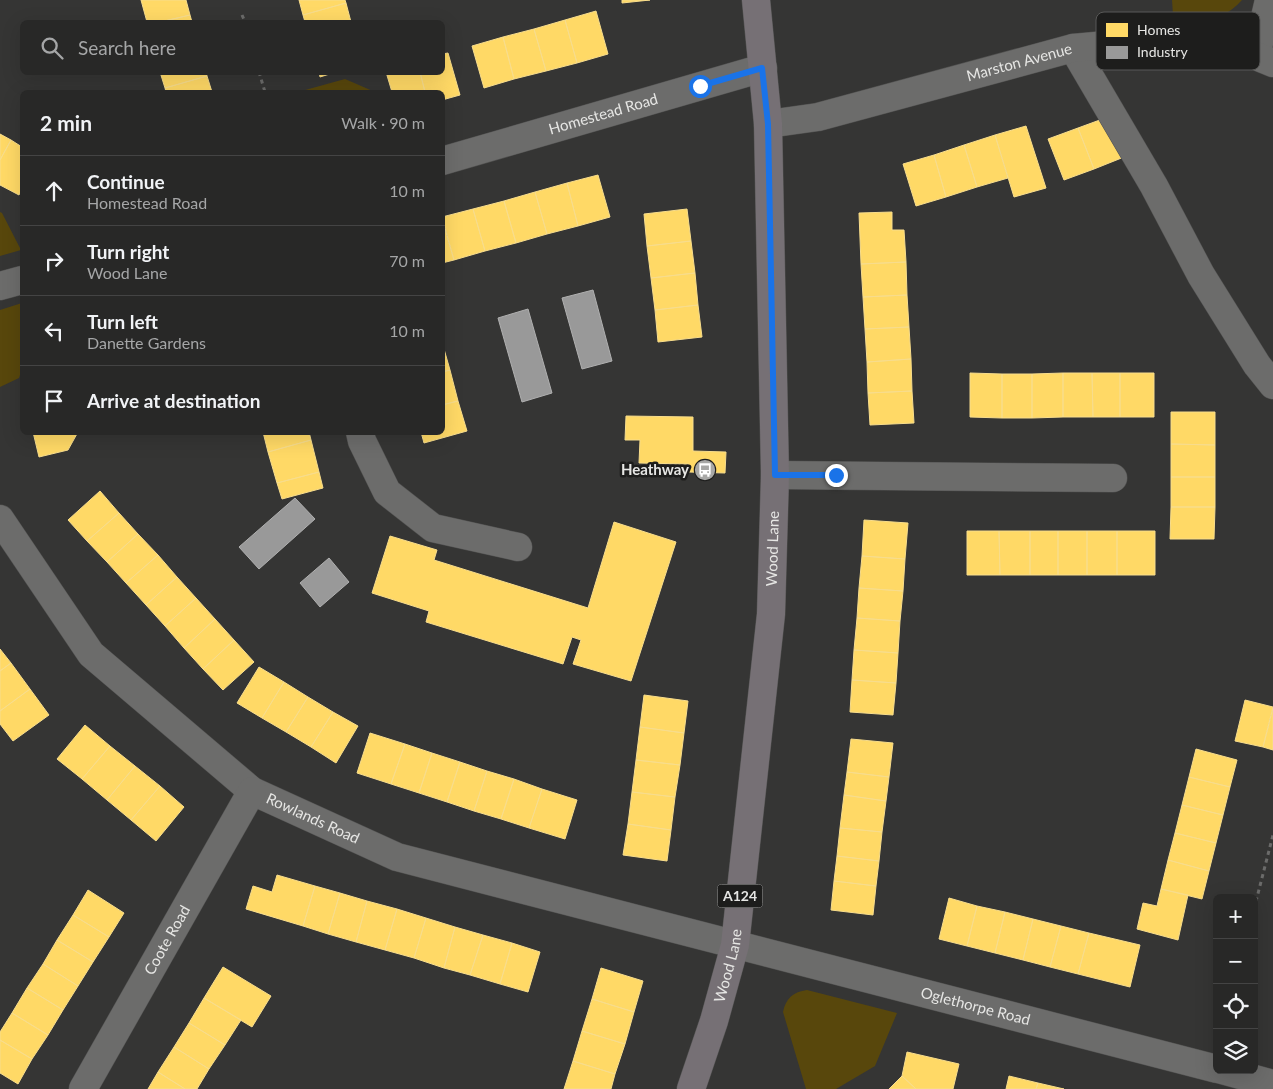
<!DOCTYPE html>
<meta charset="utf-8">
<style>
:root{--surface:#282827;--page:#343433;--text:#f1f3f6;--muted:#a5a6a7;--line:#444}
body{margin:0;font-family:Lato,sans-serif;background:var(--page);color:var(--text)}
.controls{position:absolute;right:15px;bottom:15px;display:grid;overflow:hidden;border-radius:8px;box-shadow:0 5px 20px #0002}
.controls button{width:45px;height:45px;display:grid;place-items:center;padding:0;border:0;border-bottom:1px solid var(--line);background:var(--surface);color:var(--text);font:25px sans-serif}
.stop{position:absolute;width:15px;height:15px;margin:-11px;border:4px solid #1a73e8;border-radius:50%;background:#fff}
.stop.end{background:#1a73e8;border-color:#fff;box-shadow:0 1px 5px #0008}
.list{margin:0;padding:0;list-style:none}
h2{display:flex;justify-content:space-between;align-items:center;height:65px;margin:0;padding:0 20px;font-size:21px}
h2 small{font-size:16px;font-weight:400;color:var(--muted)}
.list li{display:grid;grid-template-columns:32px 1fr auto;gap:15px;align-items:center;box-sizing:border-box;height:70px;padding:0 20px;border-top:1px solid var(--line)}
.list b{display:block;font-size:19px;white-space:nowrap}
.list p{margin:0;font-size:16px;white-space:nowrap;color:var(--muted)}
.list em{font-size:16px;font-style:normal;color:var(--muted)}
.icon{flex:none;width:28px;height:28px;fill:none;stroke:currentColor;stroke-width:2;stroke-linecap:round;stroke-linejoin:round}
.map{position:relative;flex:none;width:1273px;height:1089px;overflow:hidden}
.search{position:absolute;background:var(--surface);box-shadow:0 5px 20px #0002;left:20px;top:20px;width:425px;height:55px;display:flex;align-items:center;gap:12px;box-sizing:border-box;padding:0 18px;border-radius:8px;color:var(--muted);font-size:19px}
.panel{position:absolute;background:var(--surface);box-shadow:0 5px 20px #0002;left:20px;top:90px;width:425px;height:345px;border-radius:8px}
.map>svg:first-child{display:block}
.green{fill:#58470c}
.homes{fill:#ffd966;stroke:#f8dd8c}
.industry{fill:#999;stroke:#b0b0b0}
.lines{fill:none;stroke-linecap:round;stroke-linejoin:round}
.minor-casing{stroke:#515150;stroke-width:29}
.major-casing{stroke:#515150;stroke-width:29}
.path{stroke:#6b6b6a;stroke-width:3;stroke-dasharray:4 4;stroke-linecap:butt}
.minor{stroke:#6c6c6b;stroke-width:28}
.major{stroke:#767075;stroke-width:28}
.route{stroke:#1a73e8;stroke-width:6}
.labels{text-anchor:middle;stroke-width:5;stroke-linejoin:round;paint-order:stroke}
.shield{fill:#1d1d1c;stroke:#aaaaa8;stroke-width:1}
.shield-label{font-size:14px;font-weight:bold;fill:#e6e6e4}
.street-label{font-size:15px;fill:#e6e6e4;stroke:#1d1d1c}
.poi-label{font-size:15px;font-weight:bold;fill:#e6e6e4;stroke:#1d1d1c;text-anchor:end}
.key{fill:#1d1d1c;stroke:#595958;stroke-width:1}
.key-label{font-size:14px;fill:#e6e6e4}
</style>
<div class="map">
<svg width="1273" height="1089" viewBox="0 0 1273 1089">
<rect width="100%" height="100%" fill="#353534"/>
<path class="green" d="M1172 0H1242C1220 24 1203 19 1173 15Z
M345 79 375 92H298Z
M0 212 2 213 21 250 0 256Z
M22 303V369L19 378 0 387V310Z
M807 990 897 1013 875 1066 836 1089H806L783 1012C786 998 793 992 807 990Z"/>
<path class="homes" d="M141 0H186L190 15 160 22H147Z
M299 0H345L346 3 303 15Z
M622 0H650L622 3Z
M346 3 351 22H305L303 15Z
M596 11 608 54 577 63 565 20Z
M190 15 192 22H160Z
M565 20 577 63 546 71 534 29Z
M534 29 546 71 514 79 503 37Z
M503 37 514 79 484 88 472 46Z
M448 53 460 95 442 100V92H425L420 72H442V54Z
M160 72H206L207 76 165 88Z
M319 72H336L320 77Z
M386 72H420L425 92H392Z
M207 76 212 92H166L165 88Z
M1108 117 1124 157 1094 169 1078 128Z
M1026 126 1046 188 1014 197 995 135Z
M1078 128 1094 169 1064 180 1048 139Z
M0 134 11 140 0 160Z
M995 135 1008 178 977 187 964 145Z
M11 140 22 147V188L19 195 0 185V160Z
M964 145 977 187 946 197 934 155Z
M934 155 946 197 916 206 903 164Z
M598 175 610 217 578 226 567 183Z
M567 183 578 226 547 234 535 192Z
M535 192 547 234 516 243 504 201Z
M504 201 516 243 485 251 473 209Z
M473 209 485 251 454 260 442 217Z
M687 209 691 241 647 246 644 214Z
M892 212V230H904L906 262 861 264 859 213Z
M442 219 454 260 442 263Z
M691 241 695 273 651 278 647 246Z
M906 262 907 295 863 297 861 264Z
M695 273 698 305 655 310 651 278Z
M907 295 909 327 865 329 863 297Z
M698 305 702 337 658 342 655 310Z
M909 327 911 359 867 362 865 329Z
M442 342 450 370 442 372Z
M911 359 912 391 868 393 867 362Z
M450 370 458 401 442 405V372Z
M970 373 1002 374V418L970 417Z
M1063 373V417L1032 418V374Z
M1063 373H1092L1093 417H1063Z
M1092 373H1120V417H1093Z
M1120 373H1154V417H1120Z
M1002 374H1032V418H1002Z
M912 391 914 423 870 425 868 393Z
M458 401 467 431 424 443 421 432H442V405Z
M1171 412H1215V445L1171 444Z
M626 416 693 417V451L726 452 725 473 688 472 689 464 639 463 640 440H625Z
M33 432H78L68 450 39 457Z
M263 432H309L311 440 268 452Z
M311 440 319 472 277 483 268 452Z
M1171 444 1215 445V477H1171Z
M319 472 323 488 282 499 277 483Z
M1171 477H1215V507H1171Z
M100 491 119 513 87 541 68 520Z
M1171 507H1215L1214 539H1170Z
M119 513 138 534 107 562 87 541Z
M864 520 908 523 905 559 862 556Z
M614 522 676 542 631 681 573 664 581 640 572 637 563 664 426 622 429 611 372 593 390 536 437 550 434 560 588 608Z
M967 531H999L1000 575H967Z
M999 531H1030V575H1000Z
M1030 531H1058V575H1030Z
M1058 531H1087V575H1058Z
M1087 531H1117V575H1087Z
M1117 531H1155V575H1117Z
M138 534 158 555 126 583 107 562Z
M158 555 177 577 146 605 126 583Z
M862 556 905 559 903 591 859 588Z
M177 577 196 598 165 626 146 605Z
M859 588 903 591 900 621 857 618Z
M196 598 215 619 184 648 165 626Z
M857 618 900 621 898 653 854 650Z
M215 619 234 640 203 669 184 648Z
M234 640 254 662 223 690 203 669Z
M0 649 11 663 0 671Z
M854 650 898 653 896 683 852 680Z
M11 663 30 689 0 711V671Z
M259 667 284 682 262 718 237 703Z
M852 680 896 683 893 715 850 712Z
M284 682 308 697 286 732 262 718Z
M30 689 49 715 13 741 0 724V711Z
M644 695 688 701 684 733 640 727Z
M308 697 333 712 311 747 286 732Z
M1245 700 1273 707 1263 747 1235 741Z
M1273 708V750L1263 747Z
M333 712 358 726 336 763 311 747Z
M85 725 110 746 82 779 57 759Z
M640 727 684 733 680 765 636 760Z
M370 733 405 744 391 784 357 773Z
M851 739 893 743 889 777 847 772Z
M405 744 432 753 419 793 391 784Z
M110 746 135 766 107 800 82 779Z
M1196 749 1237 760 1230 787 1189 777Z
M432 753 460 762 447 802 419 793Z
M636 760 680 765 675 797 632 792Z
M460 762 487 771 474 811 447 802Z
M135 766 160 786 131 820 107 800Z
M487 771 514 779 501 819 474 811Z
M847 772 889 777 886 801 844 795Z
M1189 777 1230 787 1223 815 1182 805Z
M514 779 542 789 529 828 501 819Z
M160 786 184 807 156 841 131 820Z
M542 789 577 800 565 839 529 828Z
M632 792 675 797 671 830 628 824Z
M844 795 886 801 882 832 840 828Z
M1182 805 1223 815 1216 843 1175 833Z
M628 824 671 830 667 861 623 855Z
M840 828 882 832 879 861 837 856Z
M1175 833 1216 843 1209 871 1168 860Z
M837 856 879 861 876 886 834 881Z
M1168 860 1209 871 1202 899 1161 889Z
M277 875 315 886 303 926 246 909 253 886 272 892Z
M834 881 876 886 873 915 831 910Z
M315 886 340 893 328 934 303 926Z
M1161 889 1188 895 1178 940 1137 929 1143 903 1157 906Z
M88 890 124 913 109 937 73 915Z
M340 893 367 901 356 942 328 934Z
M949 898 977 906 967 946 939 939Z
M367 901 397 909 385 950 356 942Z
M977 906 1005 912 995 953 967 946Z
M397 909 426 918 414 958 385 950Z
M1005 912 1033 919 1023 960 995 953Z
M73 915 109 937 93 962 57 940Z
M426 918 455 927 444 968 414 958Z
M1033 919 1061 926 1050 967 1023 960Z
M1061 926 1089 933 1078 974 1050 967Z
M455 927 483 935 470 975 444 968Z
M1089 933 1140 945 1130 987 1078 974Z
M483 935 512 943 500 984 470 975Z
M57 940 93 962 78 986 43 964Z
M512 943 540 952 528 992 500 984Z
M43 964 78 986 63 1010 27 988Z
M223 967 271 996 252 1027 204 998Z
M601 968 643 981 634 1012 592 999Z
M27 988 63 1010 48 1035 12 1013Z
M204 998 241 1020 225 1045 189 1023Z
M592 999 634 1012 625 1044 582 1031Z
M12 1013 48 1035 32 1059 0 1040V1032Z
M189 1023 225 1045 209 1069 174 1047Z
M582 1031 625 1044 615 1074 573 1061Z
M0 1040 32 1059 18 1084 0 1073Z
M174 1047 209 1069 197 1089H185L158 1072Z
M907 1052 959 1064 953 1089H916L902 1076Z
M573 1061 615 1074 611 1089H564Z
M158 1072 185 1089H148Z
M902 1076 916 1089H889Z
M1009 1076 1038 1083 1036 1089H1006Z
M1038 1083 1064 1089H1036Z"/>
<path class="industry" d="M593 290 612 361 582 369 562 298Z
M528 309 552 393 522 402 498 318Z
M295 498 315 519 259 569 239 547Z
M329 558 349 582 320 607 300 583Z"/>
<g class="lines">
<g class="minor-casing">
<g id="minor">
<path d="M1073 48 1154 186 1201 275 1257 365 1273 385"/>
<path d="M1256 56 1269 0"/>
<path id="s1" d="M768 124 818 117 1073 48 1117 44 1167 45 1256 56 1273 63"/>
<path id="s2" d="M442 161 763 68"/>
<path d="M0 286 22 280"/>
<path d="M360 432 362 441 387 492 433 528 518 547"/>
<path d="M775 475 1113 478"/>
<path id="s3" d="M0 519 91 654 252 791 397 857 1217 1069"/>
<path d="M1222 1070 1273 1084"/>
<path id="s4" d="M83 1089 252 791"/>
</g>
</g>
<g class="major-casing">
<g id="major">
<path id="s5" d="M691 1089 714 1021 735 945 771 614 775 475 768 124 756 0"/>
</g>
</g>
<path class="path" d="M242 15 245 22
M259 72 265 92
M1254 909 1273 835"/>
<use href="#minor" class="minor"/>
<use href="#major" class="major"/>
</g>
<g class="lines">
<path class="route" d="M700 86 762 68 768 124 775 475H836"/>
</g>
<defs>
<g id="bus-disc" transform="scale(1.125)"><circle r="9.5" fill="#a8a8a6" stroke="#1d1d1c"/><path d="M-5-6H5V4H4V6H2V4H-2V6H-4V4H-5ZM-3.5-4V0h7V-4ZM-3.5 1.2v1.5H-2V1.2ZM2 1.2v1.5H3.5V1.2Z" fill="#fff"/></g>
</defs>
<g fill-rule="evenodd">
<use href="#bus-disc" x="705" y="470"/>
</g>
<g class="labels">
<rect class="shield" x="717.5" y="884.5" width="45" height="23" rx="4"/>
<g class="shield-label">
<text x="740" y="901">A124</text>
</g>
<g class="street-label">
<text dy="5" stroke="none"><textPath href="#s1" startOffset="259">Marston Avenue</textPath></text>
<text dy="5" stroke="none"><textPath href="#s2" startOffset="168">Homestead Road</textPath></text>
<text dy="5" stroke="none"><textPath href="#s5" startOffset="549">Wood Lane</textPath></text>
<text dy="5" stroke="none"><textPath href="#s3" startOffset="441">Rowlands Road</textPath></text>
<text dy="5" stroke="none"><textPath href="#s4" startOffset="171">Coote Road</textPath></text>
<text dy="5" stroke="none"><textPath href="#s5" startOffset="129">Wood Lane</textPath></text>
<text dy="5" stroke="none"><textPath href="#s3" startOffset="1131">Oglethorpe Road</textPath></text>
</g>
<g class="poi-label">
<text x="689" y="475">Heathway</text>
</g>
</g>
<rect x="1096" y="12" width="164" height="58" rx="8" class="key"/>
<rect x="1106" y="23" width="22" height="14" fill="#ffd966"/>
<rect x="1106" y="46" width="22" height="13" fill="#999"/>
<g class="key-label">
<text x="1137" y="35">Homes</text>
<text x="1137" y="57">Industry</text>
</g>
</svg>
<div class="controls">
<button>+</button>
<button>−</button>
<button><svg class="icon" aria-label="locate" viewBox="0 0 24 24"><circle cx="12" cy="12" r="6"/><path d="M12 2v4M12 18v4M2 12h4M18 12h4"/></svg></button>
<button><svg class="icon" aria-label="layers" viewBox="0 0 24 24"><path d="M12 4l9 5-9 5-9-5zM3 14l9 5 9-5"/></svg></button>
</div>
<div class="stop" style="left:700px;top:86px"></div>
<div class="stop end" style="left:836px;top:475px"></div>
<div class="search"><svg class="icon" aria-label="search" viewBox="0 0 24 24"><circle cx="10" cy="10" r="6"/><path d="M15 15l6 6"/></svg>Search here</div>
<section class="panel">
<h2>2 min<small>Walk · 90 m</small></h2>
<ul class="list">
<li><svg class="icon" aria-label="ahead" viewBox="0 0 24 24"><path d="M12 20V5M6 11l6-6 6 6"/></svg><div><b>Continue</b><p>Homestead Road</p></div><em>10 m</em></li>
<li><svg class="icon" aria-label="right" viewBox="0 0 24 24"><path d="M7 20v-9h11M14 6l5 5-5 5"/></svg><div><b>Turn right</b><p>Wood Lane</p></div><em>70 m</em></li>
<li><svg class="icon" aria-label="left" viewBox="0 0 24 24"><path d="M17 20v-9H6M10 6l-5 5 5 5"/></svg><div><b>Turn left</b><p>Danette Gardens</p></div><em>10 m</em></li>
<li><svg class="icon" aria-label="arrive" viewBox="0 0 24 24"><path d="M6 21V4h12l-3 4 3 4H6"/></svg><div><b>Arrive at destination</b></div></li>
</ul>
</section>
</div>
